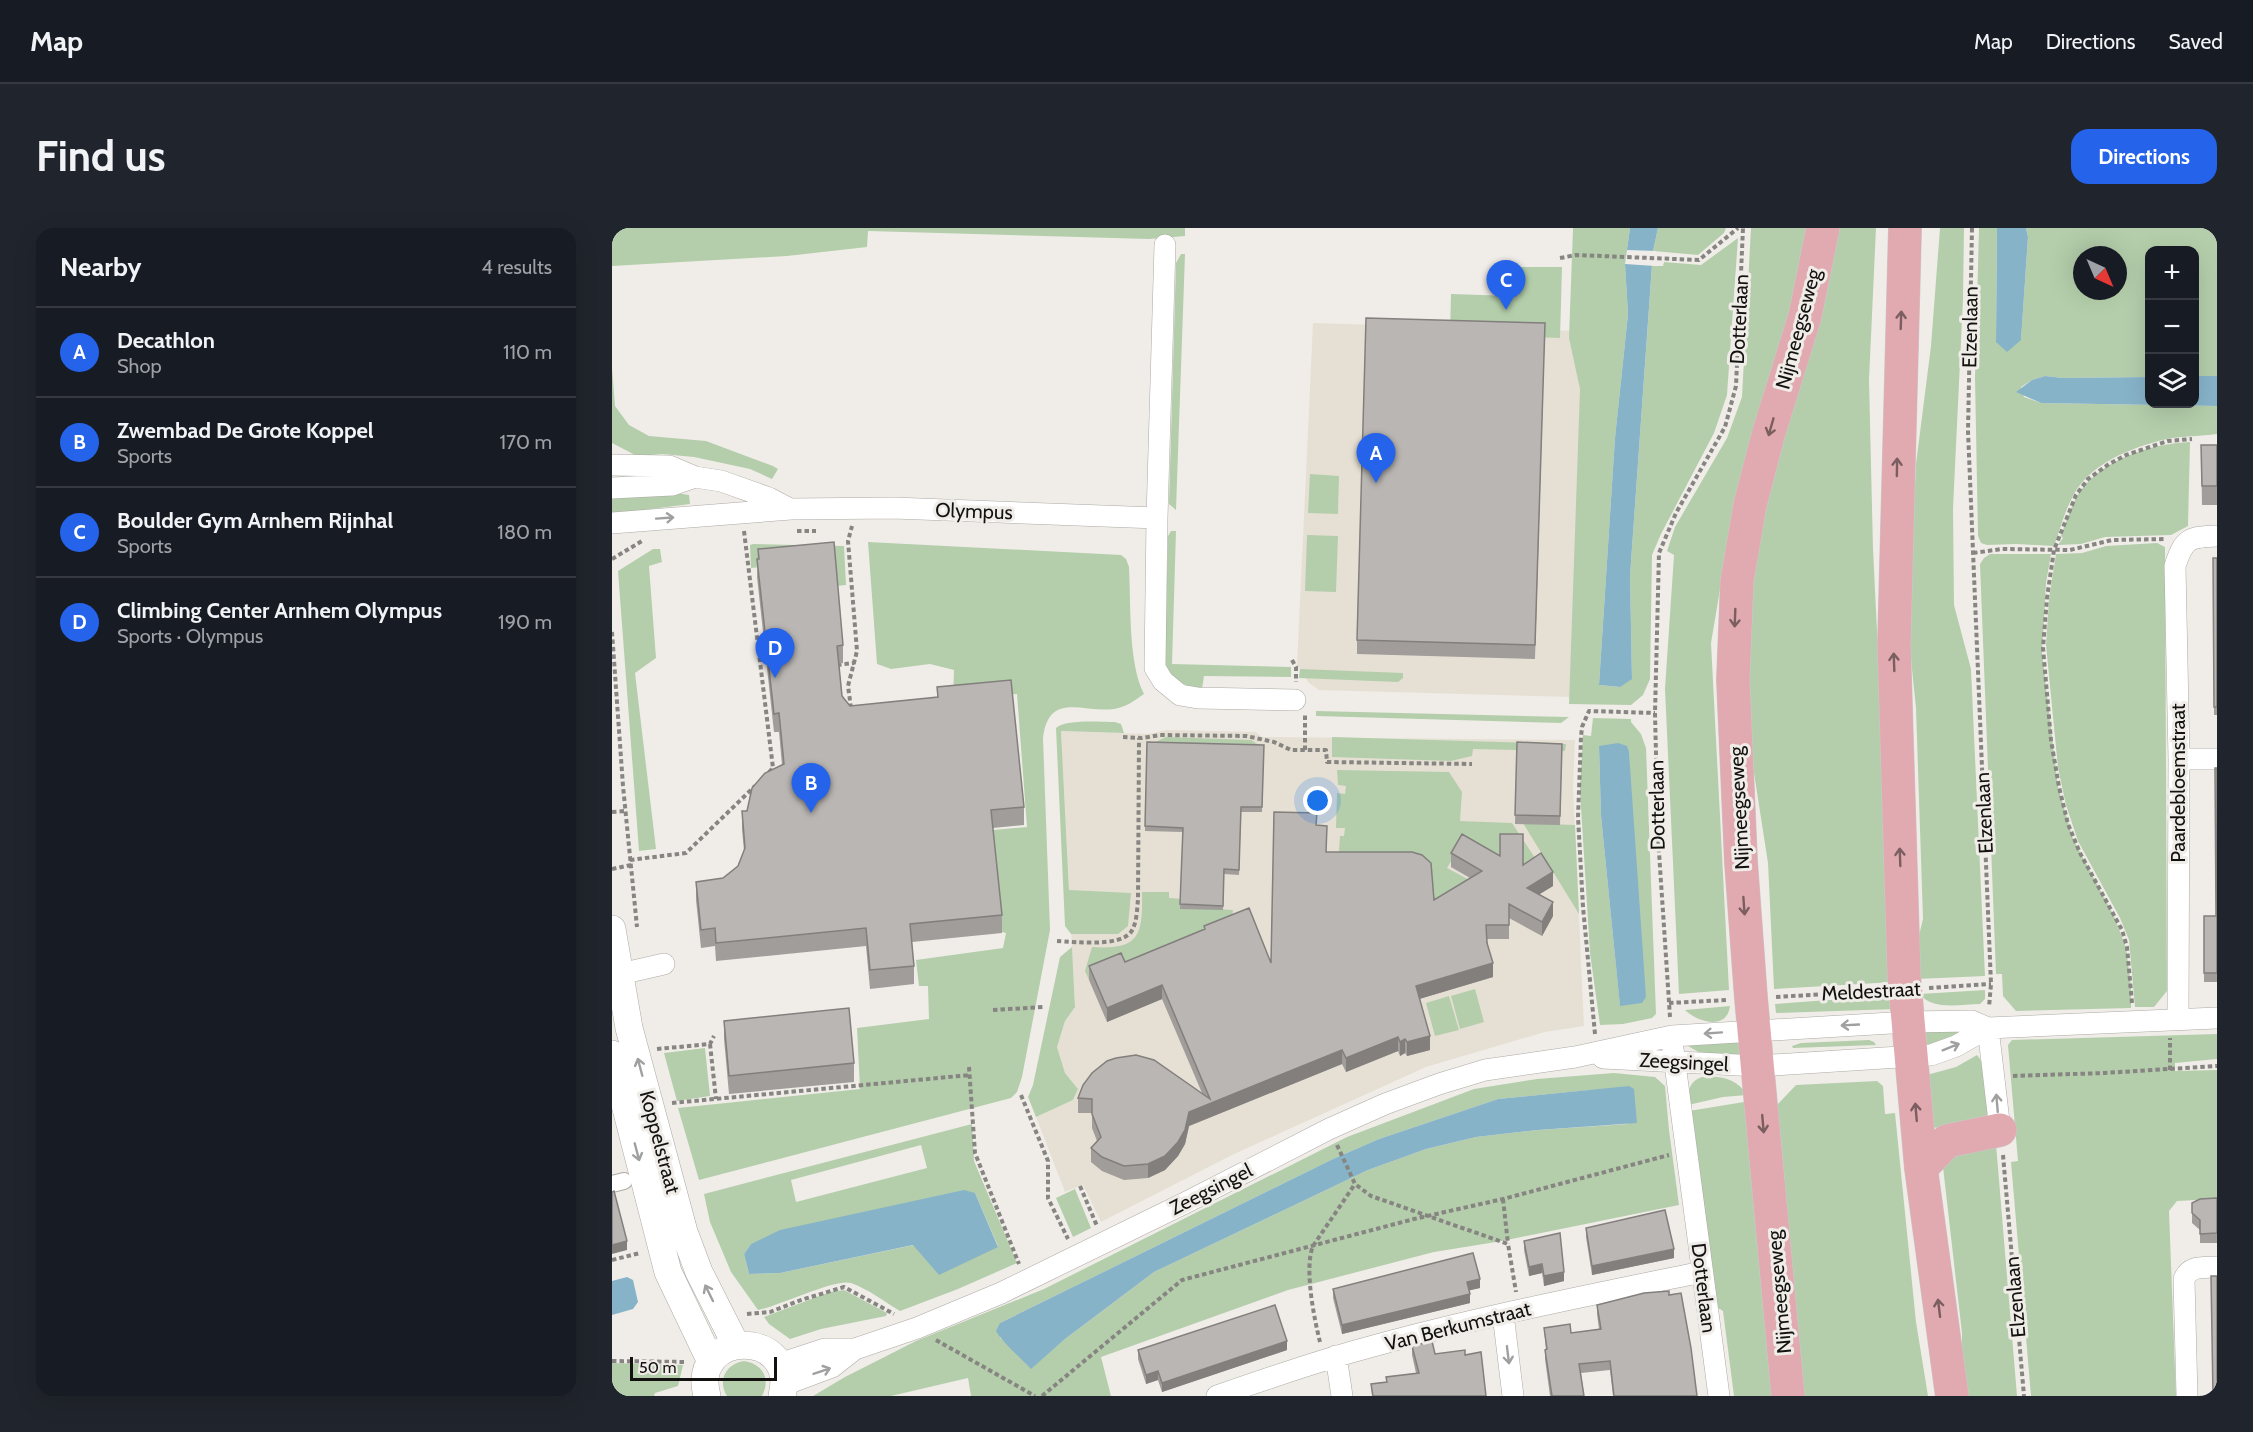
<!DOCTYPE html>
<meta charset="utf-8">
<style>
:root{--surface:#171b24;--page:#20242c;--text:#f1f3f6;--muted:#9ea1a6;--line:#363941;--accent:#2563eb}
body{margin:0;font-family:Cabin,sans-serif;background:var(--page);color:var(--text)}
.controls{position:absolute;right:18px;top:18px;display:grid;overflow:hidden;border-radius:12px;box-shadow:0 6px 24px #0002}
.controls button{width:54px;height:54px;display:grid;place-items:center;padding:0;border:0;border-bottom:2px solid var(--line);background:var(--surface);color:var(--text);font:30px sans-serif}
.compass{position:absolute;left:1461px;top:18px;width:54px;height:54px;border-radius:50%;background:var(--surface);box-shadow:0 6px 24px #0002;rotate:136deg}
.scale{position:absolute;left:18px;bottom:15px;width:147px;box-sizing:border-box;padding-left:6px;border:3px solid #131211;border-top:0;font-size:16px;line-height:21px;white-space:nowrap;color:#131211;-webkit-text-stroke:4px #f0ede8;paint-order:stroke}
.you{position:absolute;left:706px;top:573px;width:21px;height:21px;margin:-15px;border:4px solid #fff;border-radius:50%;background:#1a73e8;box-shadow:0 0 0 9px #1a73e833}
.badge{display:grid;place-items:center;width:39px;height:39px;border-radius:50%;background:var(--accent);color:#fff;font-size:20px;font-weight:700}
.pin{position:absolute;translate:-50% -50px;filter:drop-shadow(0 2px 3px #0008)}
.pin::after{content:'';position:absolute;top:32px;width:21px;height:18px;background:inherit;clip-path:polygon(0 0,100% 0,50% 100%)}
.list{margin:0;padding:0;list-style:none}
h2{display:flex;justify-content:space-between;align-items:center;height:78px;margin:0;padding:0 24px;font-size:26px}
h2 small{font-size:20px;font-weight:400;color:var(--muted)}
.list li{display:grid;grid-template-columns:39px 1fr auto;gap:18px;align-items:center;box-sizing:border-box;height:90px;padding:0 24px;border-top:2px solid var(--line)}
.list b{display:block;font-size:22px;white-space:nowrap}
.list p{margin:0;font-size:20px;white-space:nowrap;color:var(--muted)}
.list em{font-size:20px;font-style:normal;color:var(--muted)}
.icon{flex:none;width:33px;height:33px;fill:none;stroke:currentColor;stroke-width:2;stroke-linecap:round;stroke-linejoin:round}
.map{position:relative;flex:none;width:1605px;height:1168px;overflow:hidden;border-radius:18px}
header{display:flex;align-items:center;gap:36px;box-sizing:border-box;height:84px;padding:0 30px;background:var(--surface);border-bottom:2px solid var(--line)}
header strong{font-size:28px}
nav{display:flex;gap:33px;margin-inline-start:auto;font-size:21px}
.intro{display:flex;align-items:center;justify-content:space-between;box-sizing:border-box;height:144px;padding:0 36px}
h1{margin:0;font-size:42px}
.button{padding:15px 27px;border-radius:18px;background:var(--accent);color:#fff;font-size:21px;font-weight:700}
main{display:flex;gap:36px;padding:0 36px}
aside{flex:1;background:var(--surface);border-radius:18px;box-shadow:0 6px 24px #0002}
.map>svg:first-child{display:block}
.built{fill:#e6e0d4}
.green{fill:#b4ceab;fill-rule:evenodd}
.water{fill:#87b3c9}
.pier{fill:#f0ede8}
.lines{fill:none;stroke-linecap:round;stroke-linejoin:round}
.pedestrian-casing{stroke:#acaaa5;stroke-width:18}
.minor-casing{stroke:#acaaa5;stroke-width:22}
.tertiary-casing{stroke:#acaaa5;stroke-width:28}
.primary-casing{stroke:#cbcbcb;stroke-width:34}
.path{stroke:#878582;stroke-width:4;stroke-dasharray:4.5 3;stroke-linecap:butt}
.pedestrian{stroke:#fff;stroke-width:16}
.minor{stroke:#fff;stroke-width:21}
.tertiary{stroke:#fff;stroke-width:27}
.primary{stroke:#e1a9b0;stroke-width:33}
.wall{fill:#a09d9a}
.shaded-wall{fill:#827f7d}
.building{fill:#bab6b3;stroke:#827f7d;stroke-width:1.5}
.oneway{stroke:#7a5e60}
.oneway2{stroke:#a1a0a0}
.labels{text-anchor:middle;stroke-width:6;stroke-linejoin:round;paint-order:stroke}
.street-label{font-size:20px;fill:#131211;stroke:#f0ede8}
</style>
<header>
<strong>Map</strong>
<nav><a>Map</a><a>Directions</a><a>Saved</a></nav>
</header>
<div class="intro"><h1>Find us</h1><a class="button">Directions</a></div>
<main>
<aside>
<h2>Nearby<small>4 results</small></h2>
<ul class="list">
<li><span class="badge">A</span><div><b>Decathlon</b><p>Shop</p></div><em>110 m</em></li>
<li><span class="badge">B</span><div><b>Zwembad De Grote Koppel</b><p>Sports</p></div><em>170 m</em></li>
<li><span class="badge">C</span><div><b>Boulder Gym Arnhem Rijnhal</b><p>Sports</p></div><em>180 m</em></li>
<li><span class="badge">D</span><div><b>Climbing Center Arnhem Olympus</b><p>Sports · Olympus</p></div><em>190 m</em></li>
</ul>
</aside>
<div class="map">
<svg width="1605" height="1168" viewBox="0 0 1605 1168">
<rect width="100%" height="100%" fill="#f0ede8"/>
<path class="built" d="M701 95 967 103 975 161 960 469 707 462 697 455 690 445 685 437Z
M555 502 644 504 650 509 963 512 961 559 972 798 933 804 814 839 620 927 489 994 471 957 453 964 424 889 461 872 466 861 453 845 445 819 453 793 463 778 449 503 536 506Z"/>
<path class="green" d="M0 0H573V8L537 11 256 3 255 19 175 28 0 38Z
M961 0H1018L1013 36 1016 86 1003 210 987 457 1007 459 1020 450 1018 348 1040 38H1051L1052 34 1089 37 1126 10 1115 167 1102 205 1049 306 1040 327 1038 451 1031 467 1019 477 957 476 968 161 957 110Z
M1046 0H1114L1112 5 1086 27 1041 23Z
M1139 0H1198L1189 46 1117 308 1099 415 1117 762 1067 766 1053 461 1062 327 1055 323 1063 299 1115 210 1130 169Z
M1218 0H1264L1257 152 1261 321 1282 754 1162 761 1156 635 1135 500 1136 386 1158 241Z
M1328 0H1352L1351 72 1341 280 1342 377 1359 441 1373 748 1305 751V716L1311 691 1304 480 1296 403 1304 236 1319 118Z
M1367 0H1385L1384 114 1409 112 1416 9 1414 0H1605V148H1583L1582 22H1538L1537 149 1451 150 1433 148 1420 152 1409 159 1412 169 1429 175 1605 178V206C1589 208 1571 208 1555 211 1520 219 1476 236 1460 270 1452 285 1448 302 1442 318L1404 316 1375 317 1369 315 1366 308 1363 150ZM1470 27H1506V63H1470Z
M569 26H573L564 282 557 276 564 35Z
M902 39H950L948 110 838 106 839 66 900 68Z
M0 140 3 178 17 197 37 208 94 213 161 238 166 241 160 251 138 241 82 229 50 226 25 228 0 215Z
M1578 214 1576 298 1559 307 1493 309 1469 316 1446 317 1451 310 1449 308C1454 294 1459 278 1467 265 1490 231 1539 216 1578 214Z
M698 246 727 248 726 286 696 285Z
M57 264 77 267 78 276 0 286V266Z
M559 303H564L560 436 679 439V449L592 448 590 461C573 458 557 453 553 433L556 308Z
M695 307 726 308 724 364 693 363Z
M256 314 509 327 514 331 517 339C519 376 516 435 532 466 522 473 514 479 502 481 470 485 437 463 431 510L438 702 410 849 405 864 399 870 87 952 66 880 248 861 245 800 317 791 316 758H307L304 732 391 720 394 705 390 704 381 602 415 599 405 466 341 471 342 442 318 436 279 441 265 436Z
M1545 315 1553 319 1555 763 1542 779H1523L1517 712 1508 690 1466 613 1454 577 1446 540 1434 417 1437 371 1444 326 1470 325 1494 318Z
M141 316 232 318 234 357 224 358 221 332 139 340 138 317Z
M41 321H48L50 334 37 338 44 430 23 445 44 621 27 623 6 343Z
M1378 326H1439L1434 355 1430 425 1446 559 1461 611 1502 688 1514 720 1519 758V780L1404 783 1391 768 1390 746H1384L1368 336 1372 330Z
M688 441 791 445V450L786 454 687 450Z
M704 483 957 489 949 495 704 488Z
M981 490 1019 491V494L1029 506 1034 520 1044 786 1040 790 1011 796 988 797 978 725 968 563 971 507 979 508ZM987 518 1017 524 1018 555 1008 777 989 588Z
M503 494 509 496 512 505 449 503 457 662 519 665 516 698 506 706H459L453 698 444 500C453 491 489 494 503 494Z
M554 509 639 512 645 516V519L535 518Z
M720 509 954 516 953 523 861 521 860 528 839 533 720 529Z
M725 542 837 544 850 564 848 593 900 595 929 639 888 637 848 618 835 640 863 655 811 703 821 663 820 654 733 628 727 623 728 608H732L733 600H724L725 565 733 566 734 558 726 557Z
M911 595 963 597 967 686Z
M530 664H557V670C579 670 599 682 621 682L619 701 509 739 477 752 473 743 480 719C527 722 531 708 530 664Z
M460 719 463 779 453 793 445 819 453 845 466 861 461 872 424 889 416 869 421 857 448 729Z
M863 761 872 794 848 801 839 768Z
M1373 762V771L1368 776C1350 776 1320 783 1308 766Z
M1283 767 1284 781 1164 785 1163 776Z
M837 768 847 802 823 808 814 775Z
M1118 778C1115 803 1085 794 1073 782Z
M1310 802H1359L1312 819Z
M1605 806V831L1563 835V843L1605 842V971L1565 973 1557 983 1564 1168H1419L1399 934 1406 933 1396 817 1400 812Z
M1257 812 1262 814 1264 817 1181 820 1180 818 1189 815Z
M1125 814 1130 815V827L1088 825 1076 818 1077 816Z
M93 820 98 868 65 873 52 825Z
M1365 827C1373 835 1372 848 1373 859 1374 867 1377 879 1375 887 1371 902 1330 901 1318 899L1311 848 1344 839Z
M1002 845 1043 849 1053 858 1057 902 1067 977 890 1013 822 1024 676 1062 489 1129 499 1168H359L356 1150 279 1168H201L233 1149 304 1113 432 1061 735 909 862 861 925 851ZM979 862 1016 896 926 902 864 909 814 921 756 942 542 1044 453 1111 419 1140 397 1117 388 1110V1095L721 931 767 911 886 871Z
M1090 849C1108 847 1126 851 1135 867L1111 869 1076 877C1076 864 1076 854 1090 849Z
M1265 853 1271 858 1273 886 1283 885 1304 1094 1316 1168H1188L1164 878 1184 857Z
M1132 874 1164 1168H1122L1111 1083 1103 1078 1077 883Z
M360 896 362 933 405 1035 346 1061 288 1083C273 1074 256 1061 239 1055 224 1050 167 1078 146 1082L119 1044 98 994 92 966ZM309 917 315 940 184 974 179 952ZM363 965 386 1018 302 1017 168 1045 137 1046 132 1026 139 1016Z
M1384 916 1405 1168H1350V1105L1331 939 1334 931Z
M463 961 479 1000 461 1009 444 970Z
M232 1062 275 1085 274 1088 209 1101 178 1111 157 1096 152 1089 218 1064Z
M132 1133C151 1136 159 1151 150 1168H115C105 1152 114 1136 132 1133Z
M0 1135 71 1137 66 1158 43 1165 42 1168H0Z"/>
<path class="water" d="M1018 0H1046L1041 23 1018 348 1020 451 1008 459 987 457 1003 210 1016 86 1013 36Z
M1385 0H1414L1416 9 1409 112 1395 124 1384 114Z
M1433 148 1451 150 1537 149 1538 176H1582L1583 148H1605V178L1429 175 1404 164 1420 152Z
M1006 515 1015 518 1017 524 1034 769 1030 775 1008 778 989 588 987 518Z
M1017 858 1022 861 1025 895 926 902 864 909 814 921 756 942 542 1044 453 1111 419 1141C409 1130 390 1114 384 1103L388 1095 721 931 767 911 886 871Z
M352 962 363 965 386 1019 327 1047 301 1017 168 1045 137 1046 132 1026 139 1016 168 1002Z
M15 1049 21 1052 26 1074 21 1081 0 1087V1053Z"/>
<path class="pier" d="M1015 22 1044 23 1043 38 1013 36Z"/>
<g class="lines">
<g class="pedestrian-casing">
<path id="pedestrian" d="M0 956 12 953"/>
</g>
<g class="minor-casing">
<path id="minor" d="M553 17 545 290 543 440 551 453 568 467 586 470 683 472
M0 237 57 238 83 249 109 253 157 270 178 281
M0 260 60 257 83 249
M0 295 179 281 282 280 545 290
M1567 531H1605
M8 746 52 736
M1566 791 1567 531 1563 338C1572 310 1577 309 1605 308
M1376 800 1388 902
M1061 821 1107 1168
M991 830 1145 838 1319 827 1344 818 1376 800 1605 790
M891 1086 901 1168
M724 1128 730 1168
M167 1136 213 1121H243
M172 1157 220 1139 243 1121 305 1100 389 1065 575 974 717 901 773 876 827 856 873 842 963 829 1060 808 1296 794 1360 793 1376 800
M605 1168C645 1154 686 1140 726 1128 846 1093 968 1069 1090 1044
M1575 1168 1572 1051C1578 1037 1591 1040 1605 1039"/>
</g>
<g class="tertiary-casing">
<path id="tertiary" d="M0 701 17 800 72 1004 87 1044 124 1117
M0 826 56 1044 99 1134
M95 1168C77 1101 187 1100 170 1168"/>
</g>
<g class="primary-casing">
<path id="primary" d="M1293 0 1282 417 1292 747 1309 940 1340 1168
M1309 940 1335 913 1388 902
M1176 1168 1139 770 1129 634 1121 452 1125 353 1138 277 1157 204 1193 88 1211 0"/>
</g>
<path class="path" d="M1360 0 1356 203 1379 756 1377 779
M948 30 964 27 1087 32 1126 0
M132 303 161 540 155 546
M185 303H204
M1361 325 1390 321 1458 322 1500 312 1554 311
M0 331 30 313
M0 404 11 558 25 699
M680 432 684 439V454
M225 437 242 435
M239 480 236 458 245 423 236 313 240 298
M511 509 530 510 548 507 634 508 662 514 679 522H714L715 534 860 536
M693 522V487
M0 584 13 583
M18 632 74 625 143 558
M0 641 19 637
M445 713C462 714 508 719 519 704 525 695 525 682 526 671L527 510
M1317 760 1379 756
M1164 769 1267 763
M1057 775 1115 772
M1520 775 1515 719 1510 702 1468 625 1456 596 1447 559 1439 512 1431 420 1435 370 1442 322 1464 267 1476 251 1497 236 1514 227 1556 213 1580 211
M381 782 432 779
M1058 789 1046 609 1043 485 1047 325 1064 285 1113 199 1124 158 1131 0
M983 806 971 679 966 589 969 509 970 499 977 483 1043 485
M98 816 104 871
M45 821 98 816 102 808
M357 839 363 925 407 1036
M1558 842V810
M1401 848 1492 845 1605 838
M409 867 436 933V970L456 1011
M60 875 358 847
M725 917 743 956 759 968 896 1016 904 1064
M1391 927 1412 1168
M468 958 485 998
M891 971 896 1016
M0 1032 28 1025
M135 1086 158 1084 189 1072 232 1059 282 1086
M324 1112 423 1168
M708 1114C702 1090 692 1040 701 1018L743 956
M0 1133 74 1134
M430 1168 570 1052 802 991 891 971 1057 927"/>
<use href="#pedestrian" class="pedestrian"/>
<use href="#minor" class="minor"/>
<use href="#tertiary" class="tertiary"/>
<use href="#primary" class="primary"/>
</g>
<path class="wall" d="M933 95 923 431 745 426V412Z
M1589 217H1605V277H1590Z
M146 321 231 417V435L227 436 230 468 238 478 325 469V459L412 579V597L381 600 390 687V705L300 714 302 738V756L258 761 254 718 104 733 103 718 89 720 84 672V654L111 650 126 638 132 623 130 601V583H135L170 537 167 504H162L145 349Z
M1601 330H1605V487H1602Z
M535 514 652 517 650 584H629L627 647 612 646 611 682 568 681 571 604 533 603Z
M905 514 950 516 948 597 903 596Z
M1605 540V754H1592V688H1604Z
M705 597 715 624 822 672 858 650 839 639V625L888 628 911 637 941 658 927 666 941 688 930 708 897 690V711H875L881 749 807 771 818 822 795 828 793 825 788 828 786 823 734 844 730 836 577 898 573 916 566 928 553 942 536 950 512 952 490 943 479 934V920L485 913 480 900V885H466V870L590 865 550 771 495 794 477 752V738L513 734 592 701V698L659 735Z
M112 793 242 835V854L117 866 112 811Z
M1605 970V1015H1588V1002L1580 995V975Z
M974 1000 1062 1030 980 1047 974 1009Z
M912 1013 952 1053 932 1058 930 1045 917 1048 912 1022Z
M868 1060 857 1062 858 1075 730 1106 721 1070V1061Z
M1057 1067 1085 1168H1001L998 1142 969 1145 972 1168H938L933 1131V1122H934L932 1100 959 1105 987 1101 985 1086V1077Z
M800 1118 823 1126 853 1127 874 1168H760L759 1156 774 1154 804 1145 800 1127Z
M526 1122H675L550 1164 546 1152 534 1156 526 1131Z"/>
<path class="shaded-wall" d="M941 644V658L915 674V660Z
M941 674V688L930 708V694Z
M881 735V749L804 772V758Z
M550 757V771L495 794V780Z
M818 808V822L795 828V814Z
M786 809V823L734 844V830Z
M793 811V825L788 828V814Z
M730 822V836L577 898 573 916 566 928 553 942 536 950V936L577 884Z
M15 1013V1022L0 1026V1017Z
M1062 1021V1030L980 1047V1038Z
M930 1036V1045L917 1048V1039Z
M952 1044V1053L932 1058V1048Z
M868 1051V1060L855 1063V1054Z
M858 1066V1075L730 1106V1097Z
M675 1113V1122L550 1164V1155Z
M546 1143V1152L534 1156V1147Z"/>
<path class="building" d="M754 90 933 95 923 417 745 412Z
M1589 217H1605V258H1590Z
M222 314 231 417 225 418 230 468 238 478 326 469 325 459 399 452 412 579 379 582 390 687 298 696 302 738 258 742 254 700 104 715 103 700 89 702 84 654 111 650 126 638 133 620 130 583H135L140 560 153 545 172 536 167 485 162 486 145 331H147L146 321Z
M1601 330H1605V479H1602Z
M535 514 652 517 650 579H629L627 642 612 641 611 678 568 676 571 600 533 598Z
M905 514 950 516 948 588 903 587Z
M1603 540H1605V745H1592V688H1604Z
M662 584 705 585 704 597 715 598 714 624H800L810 627 819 635 822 672 870 643 839 625 850 606 888 628V606H911V637L929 625 941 644 915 660 941 674 930 694 897 676V697H874L875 715 881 735 804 758 818 808 795 814 793 811 788 814 786 809 734 830 730 822 577 884 573 902 566 914 553 928 536 936 512 938 490 929 479 920 489 909 480 886V871L466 870 471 857 480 845 495 833 504 830 524 827 542 832 598 871 550 757 495 780 477 738 509 725 513 734 593 701 592 698 637 680 659 735Z
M237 780 242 835 117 848 112 793Z
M2 963 15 1013 0 1017V964Z
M1605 970V1005L1588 1006V992L1580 985V975L1588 971Z
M1053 982 1062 1021 980 1038 974 1000Z
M948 1005 952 1044 932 1048 930 1036 917 1039 912 1013Z
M861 1025 868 1051 855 1054 858 1066 730 1097 721 1061Z
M1599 1048H1605V1168H1601Z
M1057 1063V1067L1069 1065 1079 1120 1085 1168H1002L998 1133 967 1136 972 1168H940L933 1122 935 1121 932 1100 958 1096 959 1105 989 1101 985 1077 1032 1065Z
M663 1077 675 1113 550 1155 546 1143 534 1147 526 1122Z
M820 1113 823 1126 853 1122V1127L869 1124 874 1168H761L759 1156 775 1154 774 1149 807 1145 800 1118Z"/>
<defs><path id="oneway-shaft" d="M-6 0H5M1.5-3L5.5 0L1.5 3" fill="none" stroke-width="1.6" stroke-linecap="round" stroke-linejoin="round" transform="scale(1.5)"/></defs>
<g class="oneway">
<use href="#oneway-shaft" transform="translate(1289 92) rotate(-88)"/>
<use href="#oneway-shaft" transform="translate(1159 199) rotate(106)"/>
<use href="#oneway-shaft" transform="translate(1285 239) rotate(-89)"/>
<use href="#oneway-shaft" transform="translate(1123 390) rotate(92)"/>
<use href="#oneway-shaft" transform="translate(1282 434) rotate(-92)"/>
<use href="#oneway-shaft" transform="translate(1288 629) rotate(-92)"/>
<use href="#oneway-shaft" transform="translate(1132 678) rotate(86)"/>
<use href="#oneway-shaft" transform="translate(1304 884) rotate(-95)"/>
<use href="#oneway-shaft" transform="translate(1151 896) rotate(85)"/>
<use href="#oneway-shaft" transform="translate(1327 1080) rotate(-97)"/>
</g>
<g class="oneway2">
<use href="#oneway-shaft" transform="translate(53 290) rotate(-4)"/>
<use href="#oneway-shaft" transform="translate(1238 797) rotate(177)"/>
<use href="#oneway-shaft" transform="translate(1101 805) rotate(176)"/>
<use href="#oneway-shaft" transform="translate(1339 819) rotate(-22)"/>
<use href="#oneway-shaft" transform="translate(28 839) rotate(-105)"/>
<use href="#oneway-shaft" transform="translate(1385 875) rotate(-95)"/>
<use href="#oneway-shaft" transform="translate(25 924) rotate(75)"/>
<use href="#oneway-shaft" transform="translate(97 1065) rotate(-116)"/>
<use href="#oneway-shaft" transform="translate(896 1127) rotate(83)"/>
<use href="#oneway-shaft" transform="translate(210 1143) rotate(-19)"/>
</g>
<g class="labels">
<g class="street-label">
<text transform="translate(1127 91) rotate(-87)" y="7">Dotterlaan</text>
<text transform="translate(1358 99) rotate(-89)" y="7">Elzenlaan</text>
<text transform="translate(1186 101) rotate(-75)" y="7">Nijmeegseweg</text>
<text transform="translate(362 283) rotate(2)" y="7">Olympus</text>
<text transform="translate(1566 555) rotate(-90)" y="7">Paardebloemstraat</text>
<text transform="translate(1045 577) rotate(-91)" y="7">Dotterlaan</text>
<text transform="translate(1127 580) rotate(-93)" y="7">Nijmeegseweg</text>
<text transform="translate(1372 585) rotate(-93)" y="7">Elzenlaan</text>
<text transform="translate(1259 763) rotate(-3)" y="7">Meldestraat</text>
<text transform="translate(1072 834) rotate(3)" y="7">Zeegsingel</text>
<text transform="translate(48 914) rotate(75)" y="7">Koppelstraat</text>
<text transform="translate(599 961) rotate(-27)" y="7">Zeegsingel</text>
<text transform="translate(1092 1060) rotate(83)" y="7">Dotterlaan</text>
<text transform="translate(1167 1064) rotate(-95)" y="7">Nijmeegseweg</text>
<text transform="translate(1403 1069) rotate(-95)" y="7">Elzenlaan</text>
<text transform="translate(846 1098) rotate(-14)" y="7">Van Berkumstraat</text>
</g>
</g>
</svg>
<div class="controls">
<button>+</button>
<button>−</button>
<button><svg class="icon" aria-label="layers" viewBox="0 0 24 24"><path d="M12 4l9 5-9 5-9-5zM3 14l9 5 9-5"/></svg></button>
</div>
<svg class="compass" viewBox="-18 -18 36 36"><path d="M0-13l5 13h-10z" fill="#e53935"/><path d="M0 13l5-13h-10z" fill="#9ea1a6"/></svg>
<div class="scale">50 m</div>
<div class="you"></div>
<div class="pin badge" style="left:764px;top:255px">A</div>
<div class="pin badge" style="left:199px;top:585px">B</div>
<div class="pin badge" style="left:894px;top:82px">C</div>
<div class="pin badge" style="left:163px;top:450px">D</div>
</div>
</main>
